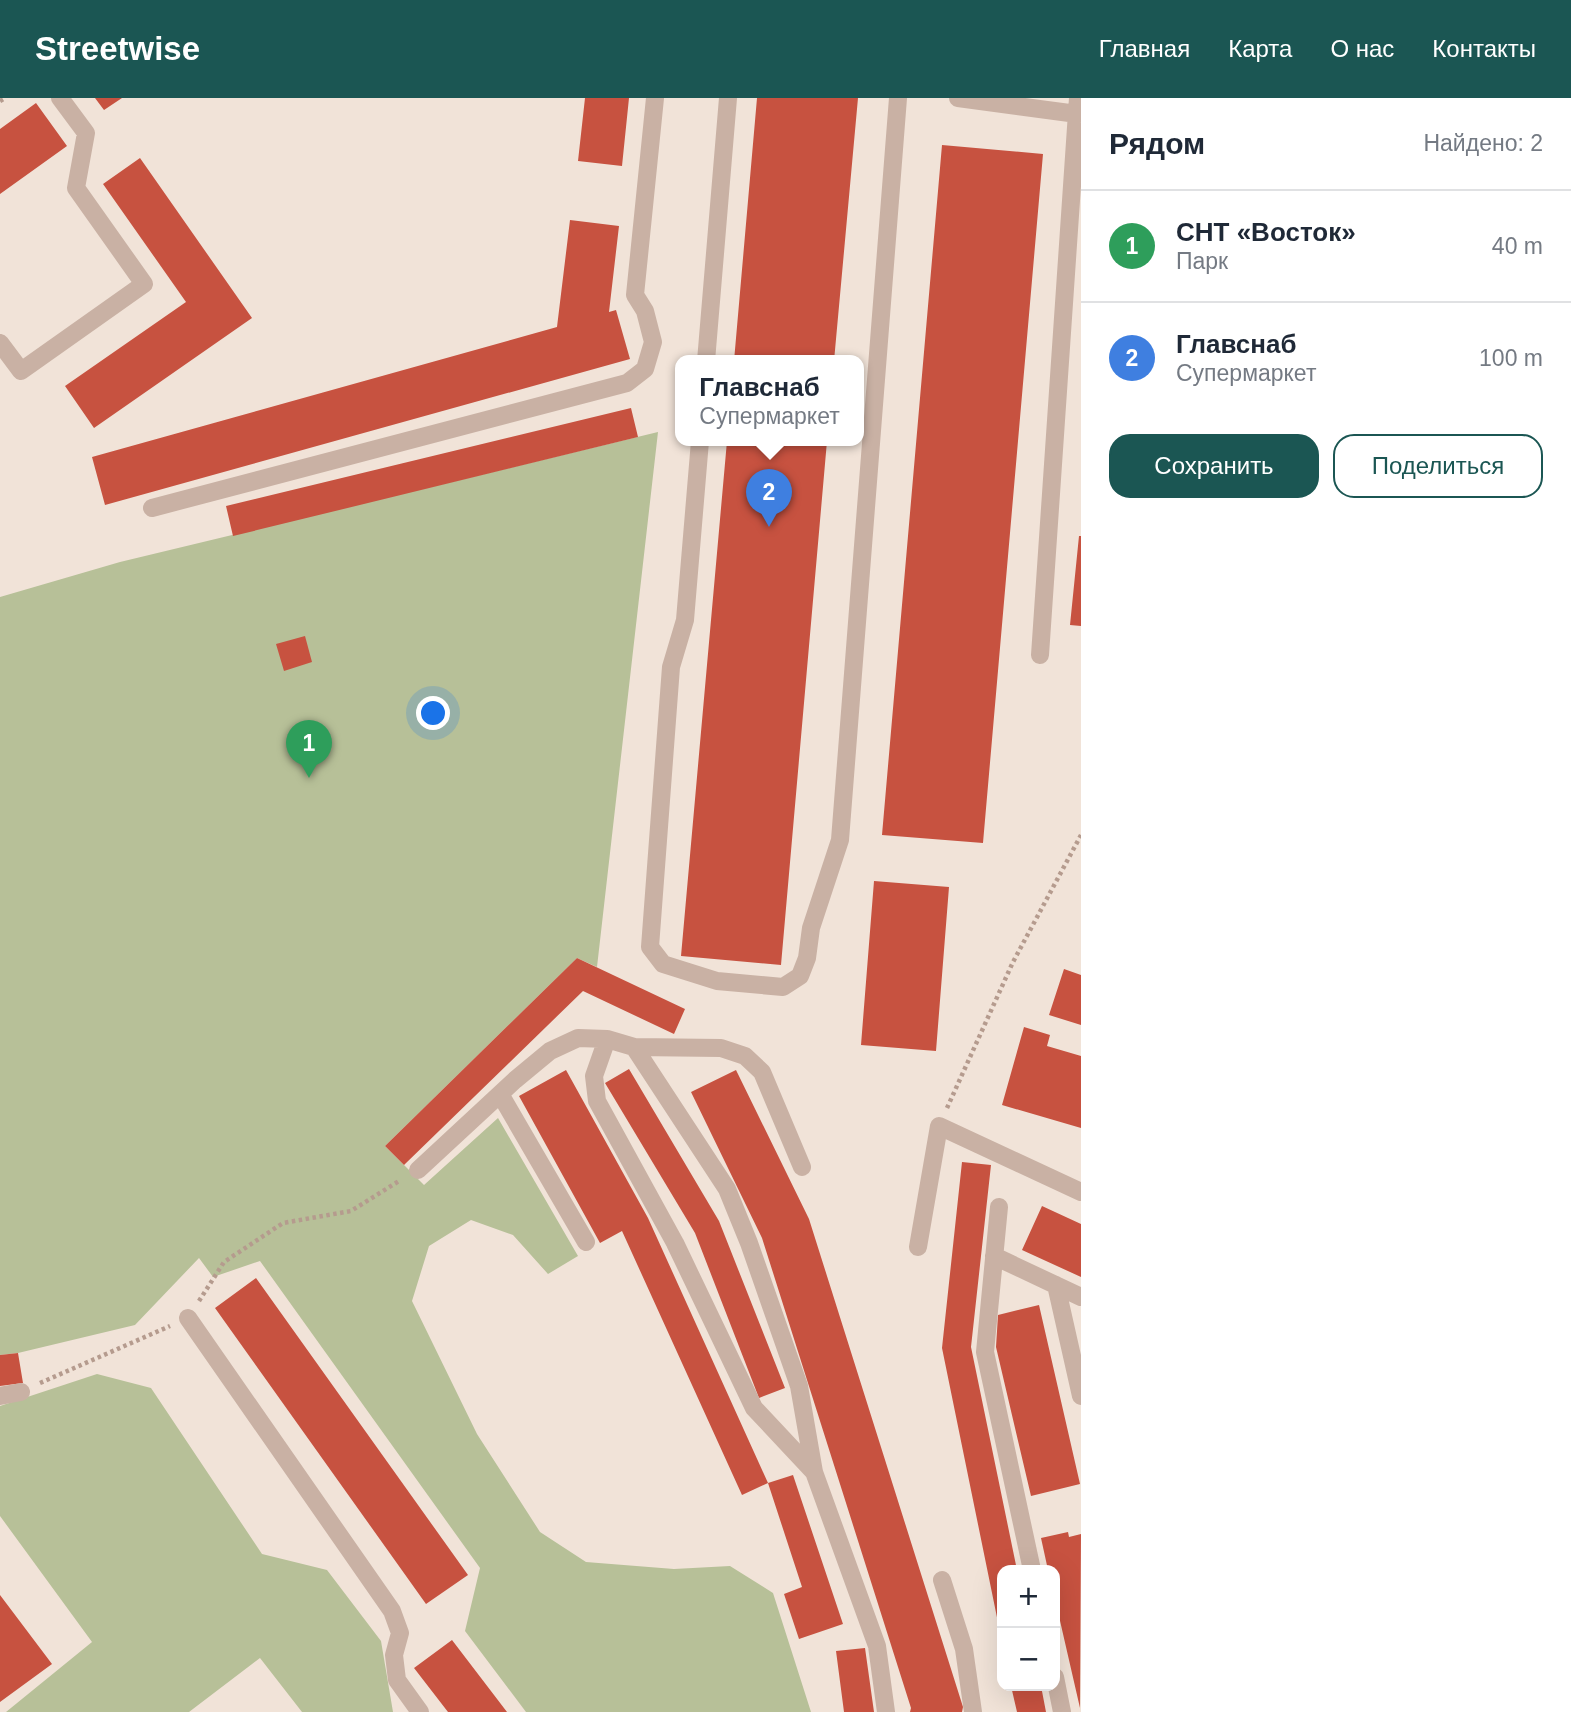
<!DOCTYPE html>
<html lang="ru">
<meta charset="utf-8">
<style>
:root{--surface:#fff;--page:#f6f6f7;--text:#1f2937;--muted:#747a83;--line:#e0e1e3;--accent:#1b5653}
body{margin:0;font-family:Helvetica,sans-serif;background:var(--page);color:var(--text)}
.controls{position:absolute;right:21px;bottom:21px;display:grid;overflow:hidden;border-radius:14px;box-shadow:0 7px 28px #0002}
.controls button{width:63px;height:63px;display:grid;place-items:center;padding:0;border:0;border-bottom:2px solid var(--line);background:var(--surface);color:var(--text);font:35px sans-serif}
.you{position:absolute;left:434px;top:616px;width:24px;height:24px;margin:-18px;border:5px solid #fff;border-radius:50%;background:#1a73e8;box-shadow:0 0 0 10px #1a73e833}
.badge{display:grid;place-items:center;width:46px;height:46px;border-radius:50%;background:var(--accent);color:#fff;font-size:23px;font-weight:700}
.pin{position:absolute;translate:-50% -58px;filter:drop-shadow(0 2px 4px #0008)}
.pin::after{content:'';position:absolute;top:37px;width:24px;height:21px;background:inherit;clip-path:polygon(0 0,100% 0,50% 100%)}
.popup{position:absolute;left:675px;top:257px;width:189px;height:91px;box-sizing:border-box;display:grid;place-content:center;border-radius:14px;background:var(--surface);filter:drop-shadow(0 2px 5px #0005);font-size:23px;white-space:nowrap;color:var(--muted)}
.popup b{font-size:26px;color:var(--text)}
.popup::after{content:'';position:absolute;left:50%;top:100%;margin-left:-14px;border:14px solid transparent;border-top-color:var(--surface)}
.list{margin:0;padding:0;list-style:none}
h2{display:flex;justify-content:space-between;align-items:center;height:91px;margin:0;padding:0 28px;font-size:30px}
h2 small{font-size:23px;font-weight:400;color:var(--muted)}
.list li{display:grid;grid-template-columns:46px 1fr auto;gap:21px;align-items:center;box-sizing:border-box;height:112px;padding:0 28px;border-top:2px solid var(--line)}
.list b{display:block;font-size:26px;white-space:nowrap}
.list p{margin:0;font-size:23px;white-space:nowrap;color:var(--muted)}
.list em{font-size:23px;font-style:normal;color:var(--muted)}
.actions{display:flex;gap:14px;padding:21px 28px}
.actions a{flex:1;padding:16px 0;border:2px solid var(--accent);border-radius:21px;text-align:center;font-size:24px;color:var(--accent)}
.actions .main{background:var(--accent);color:#fff}
.map{position:relative;flex:none;width:1081px;height:1614px;overflow:hidden}
header{display:flex;align-items:center;gap:42px;box-sizing:border-box;height:98px;padding:0 35px;background:var(--accent);color:#fff}
header strong{font-size:33px}
nav{display:flex;gap:38px;margin-inline-start:auto;font-size:24px}
main{display:flex}
aside{flex:1;background:var(--surface)}
.map>svg:first-child{display:block}
.green{fill:#b7c098}
.building{fill:#c75240}
.lines{fill:none;stroke-linecap:round;stroke-linejoin:round}
.path{stroke:#b59b8e;stroke-width:4.5;stroke-dasharray:3.5 3.5;stroke-linecap:butt}
.minor{stroke:#c9b1a4;stroke-width:18}
</style>
<header>
<strong>Streetwise</strong>
<nav><a>Главная</a><a>Карта</a><a>О нас</a><a>Контакты</a></nav>
</header>
<main>
<div class="map">
<svg width="1081" height="1614" viewBox="0 0 1081 1614">
<rect width="100%" height="100%" fill="#f1e3d8"/>
<path class="green" d="M658 334 597 869 577 860 385 1048 424 1087 498 1020 578 1158 548 1176 513 1137 471 1122 429 1148 412 1203 477 1336 540 1434 586 1464 674 1471 730 1468 773 1495 811 1614H526L465 1533 480 1470 260 1163 213 1179 199 1160 135 1227 18 1255 0 1257V499L120 464Z
M97 1276 151 1290 262 1456 327 1472 381 1543 393 1614H302L260 1560 189 1614H6L92 1544 0 1418V1308Z"/>
<path class="building" d="M95 0H122L104 12Z
M585 0H629L622 68 578 63Z
M757 0H858L834 263H734Z
M36 5 67 48 0 96V31Z
M942 47 1043 56 983 745 882 737Z
M140 60 252 220 94 330 65 288 186 204 103 86Z
M570 122 619 128 609 214 616 212 630 261 105 407 92 359 557 229Z
M631 310 638 339 233 438 226 408Z
M727 343H827L781 867 681 858Z
M1079 438H1081V528L1070 527Z
M305 538 312 564 284 573 276 546Z
M874 783 949 789 936 953 861 947Z
M577 860 685 911 674 936 583 893 404 1067 385 1048Z
M1064 871 1081 877V927L1049 917Z
M1024 929 1050 937 1047 948 1081 958V1030L1002 1007Z
M629 971 719 1123 785 1290 759 1300 695 1135 605 985Z
M566 972 648 1120 768 1385 742 1397 622 1133 600 1145 519 998Z
M736 972 809 1121 963 1609 962 1614H910L911 1610 762 1140 691 994Z
M962 1064 991 1067 971 1249 1017 1472H1002L1001 1539 942 1250Z
M1042 1108 1081 1126V1179L1022 1152Z
M256 1180 468 1477 426 1506 215 1210Z
M1039 1207 1080 1386 1031 1398 996 1249 998 1217Z
M18 1255 23 1285 0 1288V1257Z
M793 1377 843 1526 799 1541 784 1496 802 1489 768 1385Z
M1068 1434 1069 1439 1081 1436 1080 1610 1055 1501V1472H1048L1041 1440Z
M0 1497 52 1566 0 1604Z
M452 1542 507 1614H448L414 1570Z
M865 1550 874 1614H844L836 1553Z
M1011 1588H1041L1046 1614H1017Z"/>
<g class="lines">
<path class="path" d="M0 3 5 0
M947 1010 1013 864 1081 737
M199 1203 224 1164 283 1125 351 1113 399 1083
M40 1285 170 1228"/>
<path class="minor" d="M958 0 1077 16
M0 245 21 273 144 186 76 90 86 35 60 0
M706 263 728 0
M700 343 685 522 671 569 650 849 663 866 717 883 783 889 800 878 807 860 811 830 840 742 898 0
M152 410 627 285 645 271 653 244 645 213 635 197 655 0
M1040 557 1078 0
M607 941 594 978 597 1003 675 1145 754 1310 814 1374
M634 949 727 1091 749 1145 799 1288 814 1374 877 1548 886 1614
M500 996 586 1144
M418 1072 515 982 550 953 578 940 607 941 634 949 721 950 745 958 762 974 802 1069
M999 1109 985 1254 1032 1472
M918 1149 939 1028 1081 1094
M994 1158 1081 1199
M1056 1187 1081 1298
M188 1220 392 1513 400 1535 394 1557 397 1582 420 1614
M0 1298 21 1294
M942 1482 964 1551 973 1614
M1055 1579 1062 1614"/>
</g>
</svg>
<div class="controls">
<button>+</button>
<button>−</button>
</div>
<div class="you"></div>
<div class="pin badge" style="left:309px;top:680px;background:#2e9e5b">1</div>
<div class="pin badge" style="left:769px;top:429px;background:#3f7fe0">2</div>
<div class="popup"><b>Главснаб</b>Супермаркет</div>
</div>
<aside>
<h2>Рядом<small>Найдено: 2</small></h2>
<ul class="list">
<li><span class="badge" style="background:#2e9e5b">1</span><div><b>СНТ «Восток»</b><p>Парк</p></div><em>40 m</em></li>
<li><span class="badge" style="background:#3f7fe0">2</span><div><b>Главснаб</b><p>Супермаркет</p></div><em>100 m</em></li>
</ul>
<div class="actions"><a class="main">Сохранить</a><a>Поделиться</a></div>
</aside>
</main>
